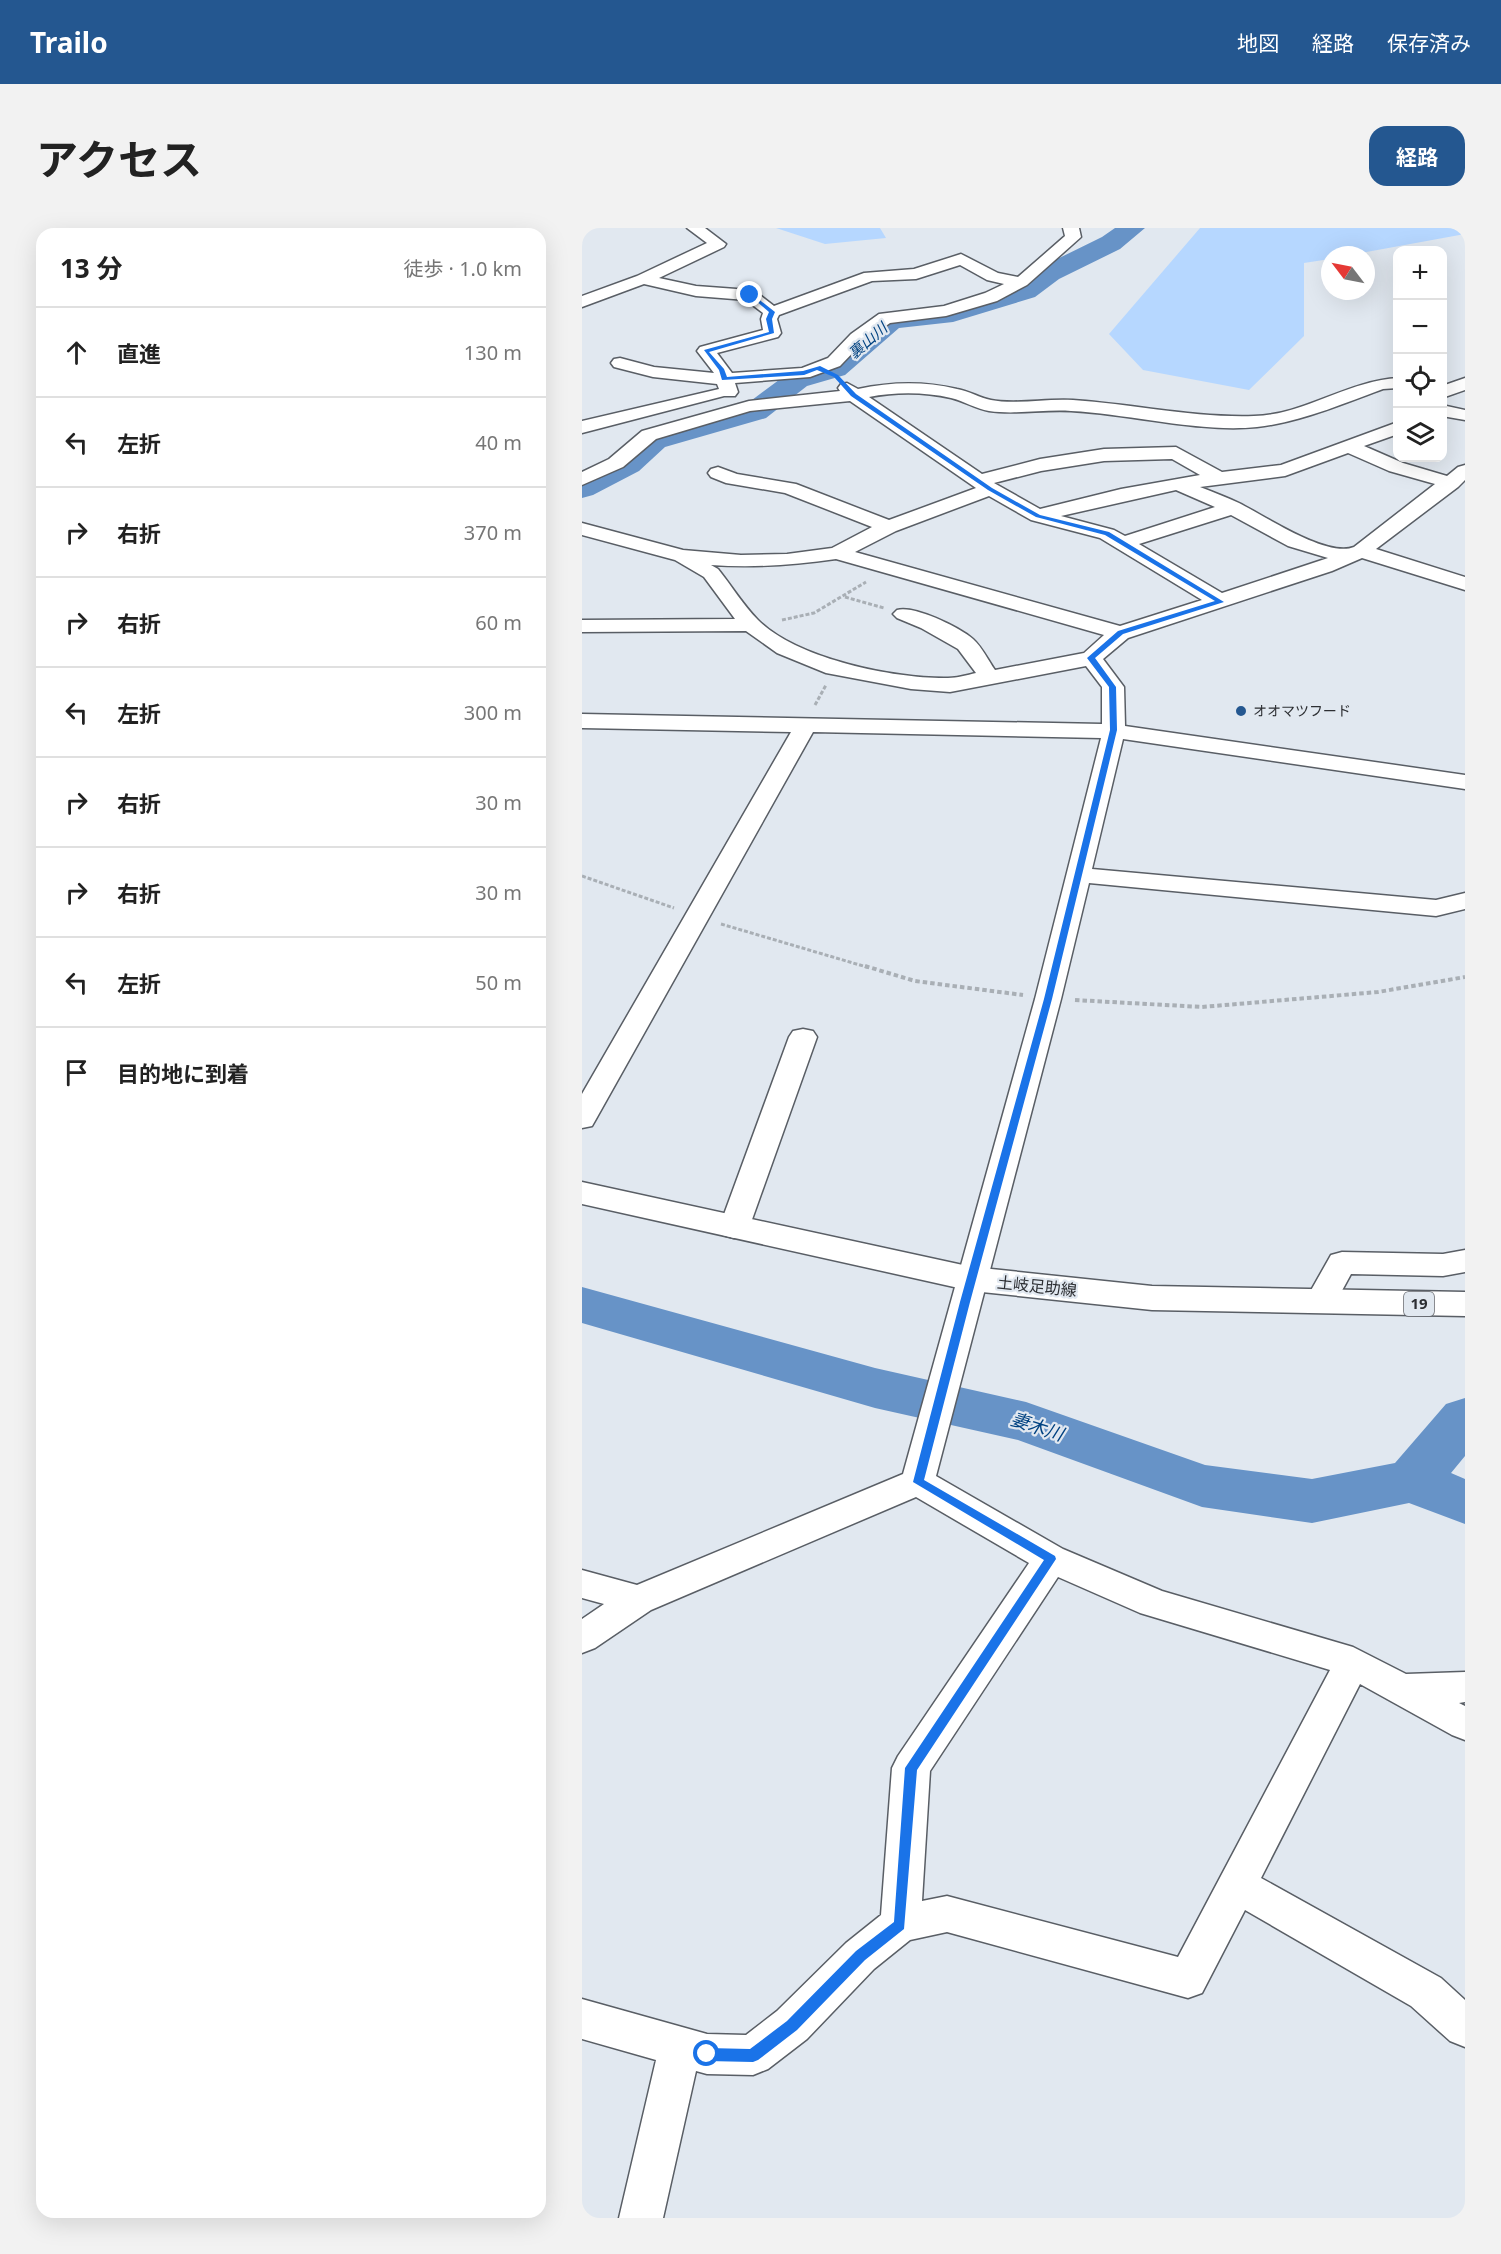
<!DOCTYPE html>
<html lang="ja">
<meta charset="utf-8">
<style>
:root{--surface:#fff;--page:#f2f2f2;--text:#222;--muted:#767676;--line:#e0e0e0;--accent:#245790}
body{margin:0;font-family:"Noto Sans","Noto Sans JP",sans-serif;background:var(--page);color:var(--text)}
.controls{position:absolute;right:18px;top:18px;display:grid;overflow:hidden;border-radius:12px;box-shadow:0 6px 24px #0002}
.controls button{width:54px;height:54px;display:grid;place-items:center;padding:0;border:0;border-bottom:2px solid var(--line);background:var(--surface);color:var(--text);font:30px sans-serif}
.compass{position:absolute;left:739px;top:18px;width:54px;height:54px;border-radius:50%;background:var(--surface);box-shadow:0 6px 24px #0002;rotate:302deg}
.stop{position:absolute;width:18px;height:18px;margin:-14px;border:4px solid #1a73e8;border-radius:50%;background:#fff}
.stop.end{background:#1a73e8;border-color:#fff;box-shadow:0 2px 6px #0008}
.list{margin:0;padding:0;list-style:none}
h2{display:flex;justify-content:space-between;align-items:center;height:78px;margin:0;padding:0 24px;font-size:26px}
h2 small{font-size:20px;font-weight:400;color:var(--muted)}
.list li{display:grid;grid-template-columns:39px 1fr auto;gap:18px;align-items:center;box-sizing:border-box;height:90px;padding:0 24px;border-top:2px solid var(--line)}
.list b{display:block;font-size:22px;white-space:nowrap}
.list em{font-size:20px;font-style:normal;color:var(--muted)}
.icon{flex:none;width:33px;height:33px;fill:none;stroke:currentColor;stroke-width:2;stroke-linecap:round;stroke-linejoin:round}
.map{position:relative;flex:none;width:883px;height:1990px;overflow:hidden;border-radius:18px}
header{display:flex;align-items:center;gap:36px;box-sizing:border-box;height:84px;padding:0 30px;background:var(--accent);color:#fff}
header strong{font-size:28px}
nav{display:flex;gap:33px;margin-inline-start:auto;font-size:21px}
.intro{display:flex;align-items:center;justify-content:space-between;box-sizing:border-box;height:144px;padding:0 36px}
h1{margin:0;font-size:42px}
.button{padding:15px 27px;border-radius:18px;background:var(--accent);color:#fff;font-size:21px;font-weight:700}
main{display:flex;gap:36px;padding:0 36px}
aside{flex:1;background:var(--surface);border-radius:18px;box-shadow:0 6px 24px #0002}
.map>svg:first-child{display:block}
.green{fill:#b6d7ff}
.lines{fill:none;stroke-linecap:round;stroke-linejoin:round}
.river{fill:#6793c7;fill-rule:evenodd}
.minor-casing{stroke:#595e65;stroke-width:3}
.major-casing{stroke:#595e65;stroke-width:3}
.path-far1{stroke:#a9afb5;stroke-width:3;stroke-dasharray:4 2;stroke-linecap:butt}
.path{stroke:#a9afb5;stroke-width:4;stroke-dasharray:4.5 3;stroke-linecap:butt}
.minor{fill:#fff;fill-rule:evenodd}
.major{fill:#fff;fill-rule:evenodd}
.route{fill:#1a73e8}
.poi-dot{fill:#245790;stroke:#e1e8f0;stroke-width:2}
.labels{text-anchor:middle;stroke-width:4.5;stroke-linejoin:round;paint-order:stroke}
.far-poi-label{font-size:14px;fill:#2d2f33;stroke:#e1e8f0;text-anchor:start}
.far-water-label{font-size:15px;font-style:italic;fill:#004281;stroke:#e1e8f0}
.shield{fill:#e1e8f0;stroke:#63666c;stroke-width:1.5}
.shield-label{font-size:15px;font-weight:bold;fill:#2d2f33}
.street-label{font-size:16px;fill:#2d2f33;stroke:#e1e8f0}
.water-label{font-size:18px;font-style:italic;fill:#004281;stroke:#e1e8f0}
</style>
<header>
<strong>Trailo</strong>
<nav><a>地図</a><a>経路</a><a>保存済み</a></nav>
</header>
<div class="intro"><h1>アクセス</h1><a class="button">経路</a></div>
<main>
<aside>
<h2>13 分<small>徒歩 · 1.0 km</small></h2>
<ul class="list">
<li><svg class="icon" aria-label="ahead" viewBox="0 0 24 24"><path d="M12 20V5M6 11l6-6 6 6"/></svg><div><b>直進</b></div><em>130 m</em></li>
<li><svg class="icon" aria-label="left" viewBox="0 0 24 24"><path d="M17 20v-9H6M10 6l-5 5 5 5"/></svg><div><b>左折</b></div><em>40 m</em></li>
<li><svg class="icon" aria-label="right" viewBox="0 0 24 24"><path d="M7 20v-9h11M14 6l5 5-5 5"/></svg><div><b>右折</b></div><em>370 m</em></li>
<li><svg class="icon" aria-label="right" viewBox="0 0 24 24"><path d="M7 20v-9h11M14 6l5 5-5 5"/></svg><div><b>右折</b></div><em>60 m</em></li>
<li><svg class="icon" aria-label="left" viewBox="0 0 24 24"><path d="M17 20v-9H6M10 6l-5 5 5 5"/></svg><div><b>左折</b></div><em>300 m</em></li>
<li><svg class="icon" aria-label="right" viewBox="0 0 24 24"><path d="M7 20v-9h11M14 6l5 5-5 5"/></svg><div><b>右折</b></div><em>30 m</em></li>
<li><svg class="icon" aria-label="right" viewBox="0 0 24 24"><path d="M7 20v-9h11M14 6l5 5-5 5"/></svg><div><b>右折</b></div><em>30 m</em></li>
<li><svg class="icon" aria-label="left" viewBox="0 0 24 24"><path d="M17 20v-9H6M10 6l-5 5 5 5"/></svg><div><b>左折</b></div><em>50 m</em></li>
<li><svg class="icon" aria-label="arrive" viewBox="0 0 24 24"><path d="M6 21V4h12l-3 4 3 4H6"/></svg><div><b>目的地に到着</b></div></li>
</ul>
</aside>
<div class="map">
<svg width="883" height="1990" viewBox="0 0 883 1990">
<rect width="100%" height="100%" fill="#e1e8f0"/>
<path class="green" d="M194 0H298L304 10 243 16Z
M618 0H883V6L768 27H748V31L722 35V108L667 162 561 142 527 106Z"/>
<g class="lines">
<path class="river" d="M533 0H563L538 21 477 51 453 69 371 94 317 100 263 147 225 158 184 190 83 219 57 243 11 267 0 270V247L35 229 61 205 162 178 205 146 243 135 299 86 368 78 433 57 459 39 520 9Z
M0 1059 293 1140 444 1174 623 1237 730 1251 813 1235 864 1176 883 1170V1228L869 1245 883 1251V1296L827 1275 730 1295 620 1279 436 1212 293 1180 0 1095Z"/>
<g class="minor-casing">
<path id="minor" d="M105 0H123L144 16 142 19 77 50 114 58 168 62 174 64 192 78 282 45 332 41 379 26 416 45 436 49 483 8 481 0H497L499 9 445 57 415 73 364 88 308 95 281 114 258 138 228 149 153 155 156 164 153 168H142L0 205V193L137 161 135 156 71 149 32 139 29 135 32 131 38 130 72 139 132 145 115 123 118 119 181 102 179 91 181 85 164 72 114 68 62 56 0 79V68L55 48 125 15ZM378 37 405 52 422 56 403 65 362 78 297 86 269 106 246 130 220 140 150 145 135 125 196 109 199 105 195 91 197 87 290 53 334 51Z
M816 150V160L801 161C760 176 719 194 675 199 618 205 548 186 489 183 463 181 434 187 407 183 394 181 382 173 369 170 343 164 313 164 287 169L400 246 458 231 522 221 594 219 640 244 699 237 816 194V206L782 218 821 235 865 248 876 239 883 237V252L876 259 794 321 883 349V362L780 330 750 343 546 410 521 431 542 459 543 498 883 547V561L541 511 510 641 854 672 883 665V681L854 688 507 655 479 771 354 1248 481 1321 580 1363 771 1419 824 1446 883 1444V1474L877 1475 883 1478V1512L870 1507 778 1456 679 1650 859 1750 883 1772V1819L868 1813 829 1778 663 1682 620 1765 606 1770 365 1704 328 1712 292 1741 225 1811 186 1841 171 1847 125 1846 114 1843 81 1990H37L74 1832 0 1811V1771L125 1806 164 1807 195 1783 264 1715 299 1687 310 1540 316 1528 447 1335 334 1269 69 1382 13 1420 0 1425V1391L22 1376 0 1370V1342L55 1357 321 1246 453 771 519 510 231 504 14 891 10 898 0 900V866L209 504 0 500V486L520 496V459L504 438 368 464 329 461 244 445 195 425 164 403 0 404V392L153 391 122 349 93 332 0 307V295L101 322 159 327 205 326 250 320 290 299 203 265 144 255 129 249 126 245 129 241 136 239 155 246 214 256 307 292 394 260 268 173 168 183 74 211 41 239 0 257V244L27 231 60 203 167 173 258 163 256 160 259 156 265 155 276 161C309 154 341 153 375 161 387 163 398 170 409 172 434 177 465 170 491 172 551 176 611 190 672 188 722 187 765 153 816 150ZM766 225 807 243 853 256 772 319C745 330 683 288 657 275 644 269 631 264 618 259L703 248ZM590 231 618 247 539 261 458 281 412 255 459 243 522 233ZM594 262 633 279 543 308 532 302 479 288ZM407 268 449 292 518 310 620 372 538 398 273 324 314 303ZM649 287 706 318 746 330 640 365 557 316ZM254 331 522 407 502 425 413 442C406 432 400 419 391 411 377 399 332 377 315 382L311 386 315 390 339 400 376 421 394 445C385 447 375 450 366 450 313 451 215 431 176 392 161 377 149 357 136 341L129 337C172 340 212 337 254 331ZM476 1349 558 1385 748 1442 596 1729 365 1668 340 1673 348 1543Z
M883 150V162L860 170V158Z
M860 177 883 182V192L860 188Z
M221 801 231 803 235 809 167 1000 163 1007 152 1010 141 1007 137 1000 207 809 211 803Z
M883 1022V1044L861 1048 769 1046 750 1081 739 1084 728 1081 723 1073 749 1027 760 1024 861 1026Z"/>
</g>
<g class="major-casing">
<path id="major" d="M0 954 390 1039 570 1058 883 1064V1088L570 1082 390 1063 0 976Z"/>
</g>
<path class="path-far1" d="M263 369 302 380
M200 392 232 385 284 354
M233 477 244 457
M0 648 92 680
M139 696 288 740"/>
<path class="path" d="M283 738 333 753 441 767
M493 772 620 779 796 764 883 749"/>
<use href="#minor" class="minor"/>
<use href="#major" class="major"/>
</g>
<path class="route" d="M166 66H170L193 84 190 91 192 105 127 124 142 141 145 149 221 143 238 138 256 147 274 166 410 260 458 287 527 304 642 374 541 406 513 430 534 459 535 502 470 771 388 1074 342 1252 473 1328 474 1331 335 1542 322 1701 283 1732 215 1802 176 1832 171 1834 125 1833 120 1831 118 1826 120 1822 125 1820 168 1821 205 1793 274 1723 312 1694 323 1540 462 1332 331 1254 378 1074 462 771 528 502 527 459 505 430 536 403 633 373 523 307 454 289 406 262 269 168 252 149 235 142 222 147 140 152 137 142 122 122 187 104 184 91 187 84Z"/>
<circle class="poi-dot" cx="659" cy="483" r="6"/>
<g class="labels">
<g class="far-poi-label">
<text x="671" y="488">オオマツフード</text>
</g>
<g class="far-water-label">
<text transform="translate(286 113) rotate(-41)" y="5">裏山川</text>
</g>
<rect class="shield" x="822" y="1064" width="30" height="24" rx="4.5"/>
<g class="shield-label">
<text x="837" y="1081">19</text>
</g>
<g class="street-label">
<text transform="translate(455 1058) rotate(6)" y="6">土岐足助線</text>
</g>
<g class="water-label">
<text transform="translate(455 1199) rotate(18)" y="6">妻木川</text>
</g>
</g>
</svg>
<div class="controls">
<button>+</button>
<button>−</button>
<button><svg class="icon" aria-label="locate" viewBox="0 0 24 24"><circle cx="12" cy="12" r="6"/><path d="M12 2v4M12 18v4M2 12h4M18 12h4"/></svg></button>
<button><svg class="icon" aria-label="layers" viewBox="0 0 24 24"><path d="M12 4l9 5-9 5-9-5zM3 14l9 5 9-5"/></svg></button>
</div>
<svg class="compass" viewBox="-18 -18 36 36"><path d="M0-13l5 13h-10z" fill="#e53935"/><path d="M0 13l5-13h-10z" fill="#767676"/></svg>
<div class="stop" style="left:125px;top:1826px"></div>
<div class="stop end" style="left:168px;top:67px"></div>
</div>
</main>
